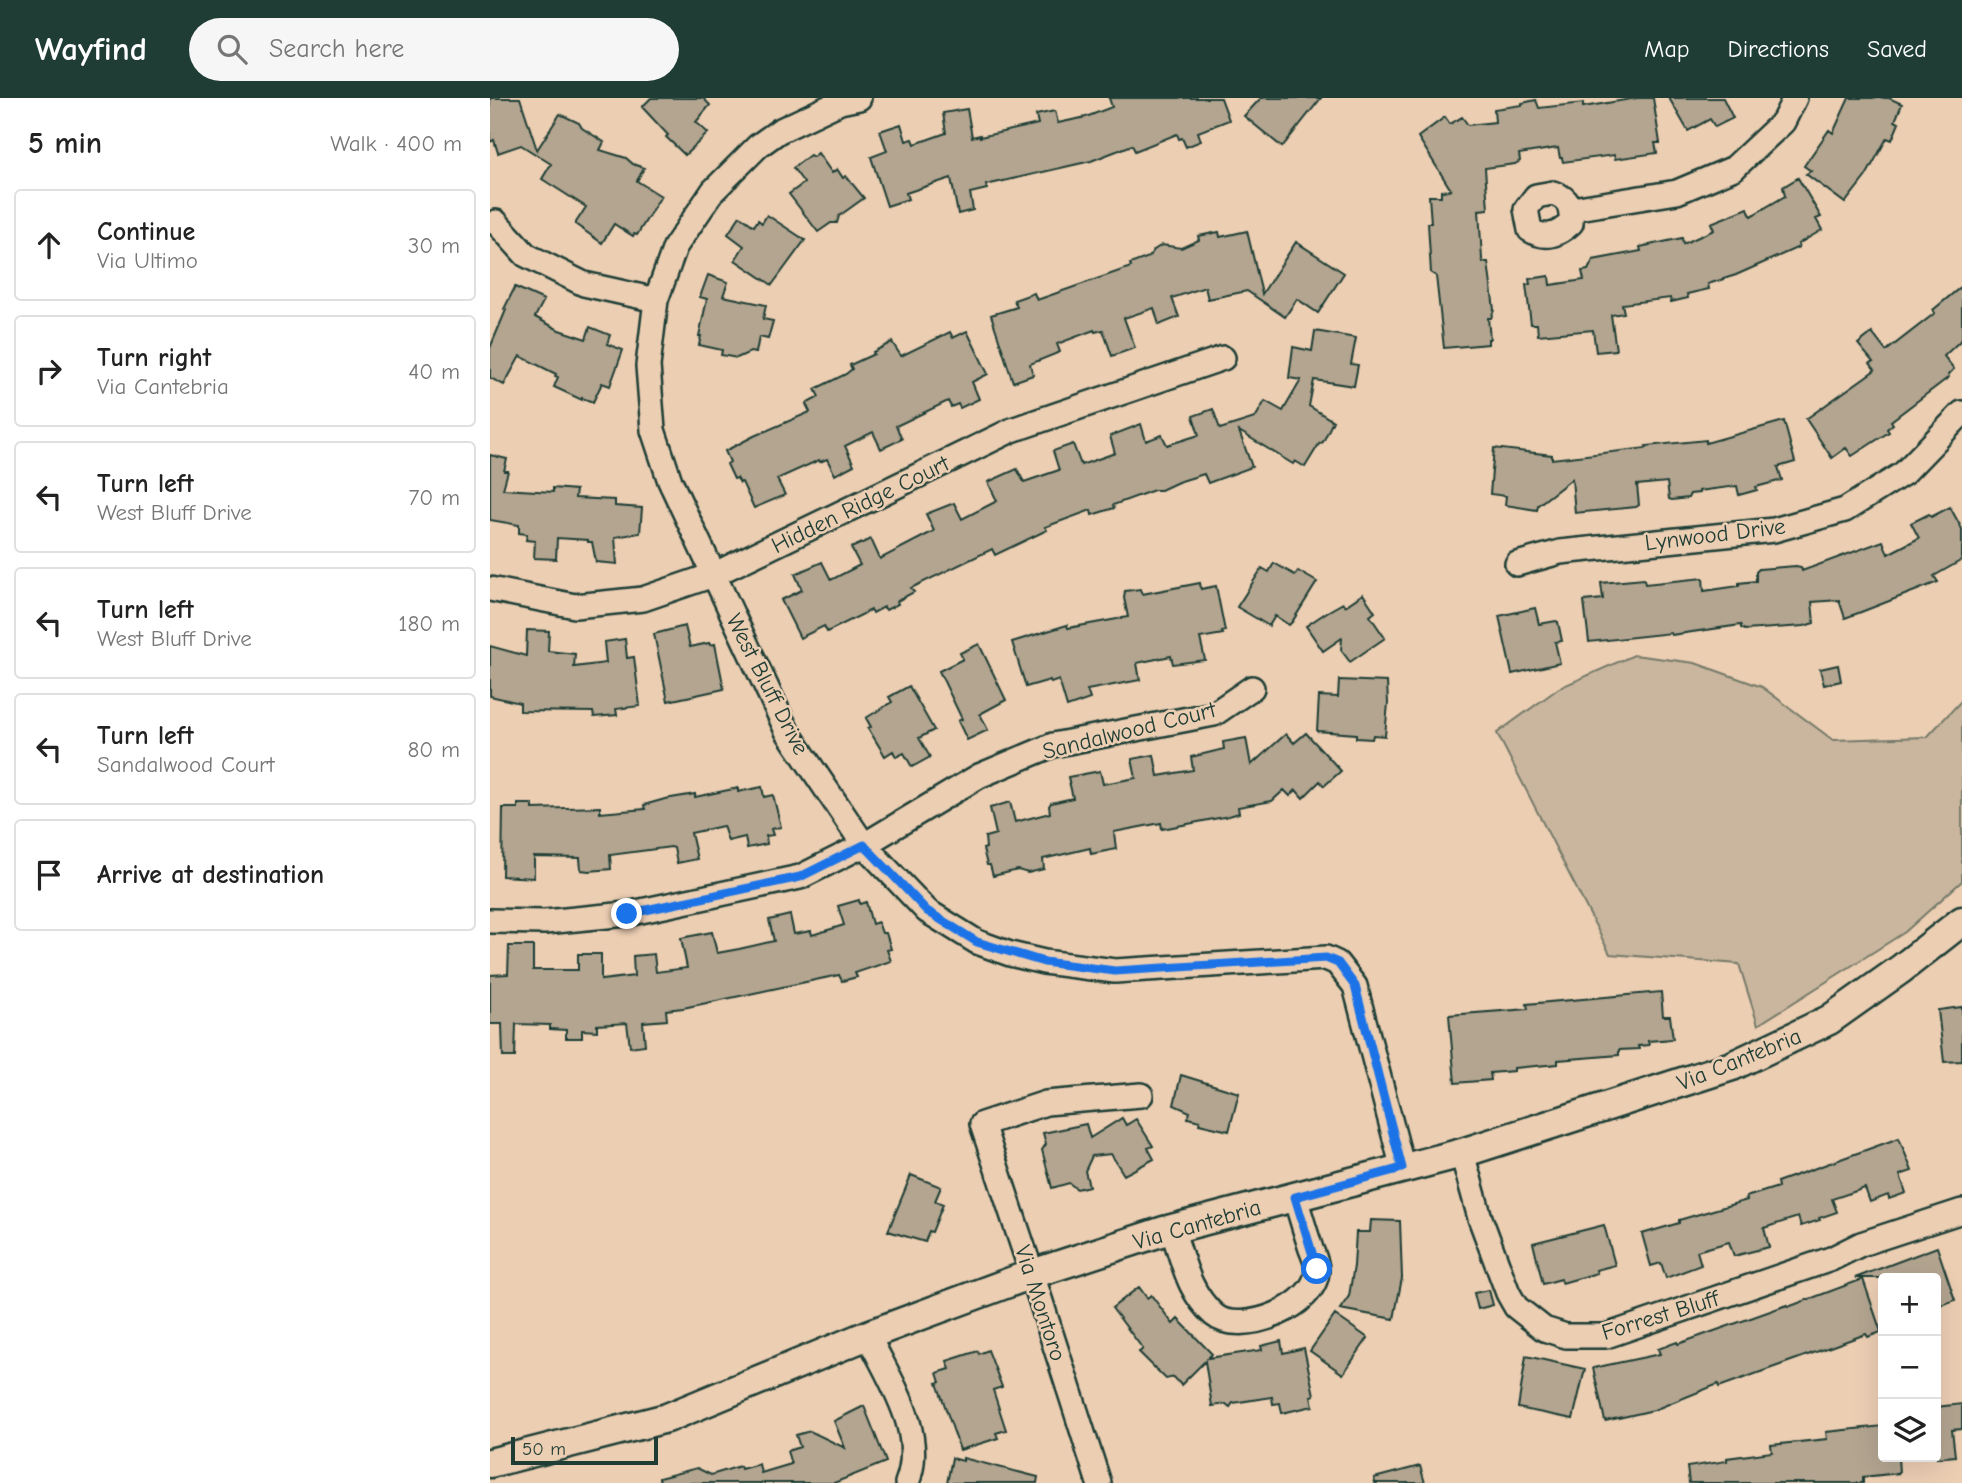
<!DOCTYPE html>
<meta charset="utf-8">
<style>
:root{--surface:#fff;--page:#f6f6f6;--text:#222;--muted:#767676;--line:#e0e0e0;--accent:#1f3d34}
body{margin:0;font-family:"Comic Neue",sans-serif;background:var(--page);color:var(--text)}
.controls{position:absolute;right:21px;bottom:21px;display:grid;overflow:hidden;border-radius:7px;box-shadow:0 7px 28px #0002}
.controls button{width:63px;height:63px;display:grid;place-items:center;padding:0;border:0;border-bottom:2px solid var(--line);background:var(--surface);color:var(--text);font:35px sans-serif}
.scale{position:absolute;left:21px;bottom:18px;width:147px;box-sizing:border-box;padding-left:7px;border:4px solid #1f3d34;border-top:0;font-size:19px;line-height:24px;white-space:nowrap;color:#1f3d34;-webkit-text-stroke:5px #ecceb3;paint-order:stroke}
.stop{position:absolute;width:21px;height:21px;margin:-16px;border:5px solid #1a73e8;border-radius:50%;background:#fff}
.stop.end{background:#1a73e8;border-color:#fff;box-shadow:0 2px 7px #0008}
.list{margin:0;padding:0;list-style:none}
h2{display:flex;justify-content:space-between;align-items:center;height:91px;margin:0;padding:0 28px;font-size:30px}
h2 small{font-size:23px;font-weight:400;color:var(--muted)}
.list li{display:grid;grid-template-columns:46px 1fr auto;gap:21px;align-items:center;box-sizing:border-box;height:112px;margin:0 14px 14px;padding:0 14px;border:2px solid var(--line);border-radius:7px}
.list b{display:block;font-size:26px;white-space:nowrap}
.list p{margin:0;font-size:23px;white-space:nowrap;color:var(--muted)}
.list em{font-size:23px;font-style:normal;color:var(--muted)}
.icon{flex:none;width:38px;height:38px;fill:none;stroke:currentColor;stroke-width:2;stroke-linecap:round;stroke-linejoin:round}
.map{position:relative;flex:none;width:1472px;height:1385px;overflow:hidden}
header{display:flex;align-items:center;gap:42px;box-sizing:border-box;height:98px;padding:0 35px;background:var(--accent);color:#fff}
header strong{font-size:33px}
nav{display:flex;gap:38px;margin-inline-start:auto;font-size:24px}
.search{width:490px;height:63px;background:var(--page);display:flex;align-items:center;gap:18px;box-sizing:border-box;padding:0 24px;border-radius:38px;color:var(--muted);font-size:26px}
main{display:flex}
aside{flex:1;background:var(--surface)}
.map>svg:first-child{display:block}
.green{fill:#cab69e;stroke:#747a69;stroke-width:2}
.building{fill:#b3a590;stroke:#1f3d34;stroke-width:2}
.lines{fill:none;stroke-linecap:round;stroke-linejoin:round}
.minor-casing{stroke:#1f3d34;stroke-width:28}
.major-casing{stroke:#1f3d34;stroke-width:33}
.minor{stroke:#ecceb3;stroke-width:23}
.major{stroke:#ecceb3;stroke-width:28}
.route{stroke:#1a73e8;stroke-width:9}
.labels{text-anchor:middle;stroke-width:5;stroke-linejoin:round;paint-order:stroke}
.street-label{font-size:23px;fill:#1f3d34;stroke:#ecceb3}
</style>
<header>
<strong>Wayfind</strong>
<div class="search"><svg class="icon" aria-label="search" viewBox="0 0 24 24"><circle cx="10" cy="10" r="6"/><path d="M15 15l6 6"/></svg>Search here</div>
<nav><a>Map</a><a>Directions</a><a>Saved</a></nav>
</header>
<main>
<aside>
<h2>5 min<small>Walk · 400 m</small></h2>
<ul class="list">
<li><svg class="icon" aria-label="ahead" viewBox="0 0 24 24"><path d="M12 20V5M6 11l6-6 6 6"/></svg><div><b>Continue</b><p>Via Ultimo</p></div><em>30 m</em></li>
<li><svg class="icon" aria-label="right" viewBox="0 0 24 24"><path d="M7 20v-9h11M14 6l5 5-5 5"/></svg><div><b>Turn right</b><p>Via Cantebria</p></div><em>40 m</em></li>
<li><svg class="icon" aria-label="left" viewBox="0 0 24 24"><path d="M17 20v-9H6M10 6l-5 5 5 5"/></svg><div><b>Turn left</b><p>West Bluff Drive</p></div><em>70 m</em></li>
<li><svg class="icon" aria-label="left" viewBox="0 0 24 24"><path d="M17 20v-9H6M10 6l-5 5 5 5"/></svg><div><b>Turn left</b><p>West Bluff Drive</p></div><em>180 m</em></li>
<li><svg class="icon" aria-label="left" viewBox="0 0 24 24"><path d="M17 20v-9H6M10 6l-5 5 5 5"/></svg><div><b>Turn left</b><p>Sandalwood Court</p></div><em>80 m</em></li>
<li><svg class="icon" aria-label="arrive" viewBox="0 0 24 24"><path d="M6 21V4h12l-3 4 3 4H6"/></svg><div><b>Arrive at destination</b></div></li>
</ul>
</aside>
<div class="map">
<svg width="1472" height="1385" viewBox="0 0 1472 1385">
<rect width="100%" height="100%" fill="#ecceb3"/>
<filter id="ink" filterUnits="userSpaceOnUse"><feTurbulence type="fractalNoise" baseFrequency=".0143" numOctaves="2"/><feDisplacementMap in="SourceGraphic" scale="14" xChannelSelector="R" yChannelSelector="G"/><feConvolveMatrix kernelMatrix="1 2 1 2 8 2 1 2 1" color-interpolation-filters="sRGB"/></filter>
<g filter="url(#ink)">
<path class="green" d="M1144 557 1205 565 1272 589 1343 642 1437 639 1472 602V783L1415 834 1268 927 1249 866 1120 856 1007 635 1069 590Z"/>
<path class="building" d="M0 0H30L47 52 70 16 89 25 92 30 114 44 110 52 136 60 143 66 154 70 147 83 171 98 147 137 144 136 143 138 124 126 112 145 85 126 96 109 52 81 61 66 31 47 8 55 4 42 0 44Z
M161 0H213L220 7 206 24 218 35 195 57 176 39 178 37 152 9Z
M619 0H731L739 22 708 34 711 43 696 49 692 40 689 41 687 36 645 53 642 47 601 63 496 87 497 91 480 95 483 112 468 116 461 80 416 95 418 101 397 108 381 59 397 53 390 33 411 26 416 43 423 41 425 46 456 35 453 15 477 11 482 39 490 37V39L548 26 546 17 565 13 568 25 596 19 622 9Z
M771 0H831L792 49 754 18Z
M1147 0H1163L1170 45H1165L1167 55 1125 61 1124 57 1073 64 1072 60H1070L1068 50 1029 56 1030 63 1025 66 995 70 998 111 989 112 992 161 993 164H998L1004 212 1001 220H998L1000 241H998V246L954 250 946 178 941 175 938 125H941L939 98H951V93L961 92 928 39 955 19 960 26 972 19 978 27 1005 24 1004 11 1032 7V5L1046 2 1049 10 1093 5V9Z
M1179 0H1233L1243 20 1225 29 1220 21 1198 33Z
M1359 0H1399L1412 6 1405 23 1409 25 1402 42 1397 40 1376 78 1355 105 1316 76 1321 73 1314 68 1339 32 1343 35Z
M328 55 342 75 347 71 353 80 356 78 374 100 349 118 347 125H341L328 134 299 96 314 85 303 70 320 57 323 59Z
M1308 80 1331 119 1326 121 1332 132 1308 146 1309 149 1246 177 1218 186 1219 191 1197 196 1198 200 1181 204 1180 200 1132 206 1134 215 1121 217 1126 252 1106 254 1103 232 1048 237 1047 226H1041L1036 187 1040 186 1039 181 1059 178 1060 187 1094 182 1092 173 1098 172 1103 162 1151 153 1150 149 1192 140 1193 146 1224 132 1221 125 1258 110 1261 118 1295 98 1293 89Z
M277 117 315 142 282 187 245 162 254 148 238 136 250 118 264 128 268 122 272 125Z
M757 133 772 196 806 144 854 175 828 215 807 201 795 219 757 193 718 201 715 189 682 200 689 219 669 227 664 210 634 220 645 250 622 258 613 232 605 234 604 232 567 246 570 254 540 266 543 277 523 284 501 217 527 209 524 202 544 195 547 202 641 169 640 166 659 159 664 152 672 147 691 150 709 142 708 138 729 134 730 139Z
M218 177 238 184 233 198 276 207 273 221 283 223 278 241 269 239 266 255 260 254 247 260 231 257 232 252 209 247 211 238H209L217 201 210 199Z
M1472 188V241L1454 258 1464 271 1458 277 1459 279 1401 323 1403 326 1397 331 1399 334 1362 358 1356 350 1342 360 1316 321 1385 272 1380 265 1383 264 1368 246 1382 235 1396 253 1445 215 1443 212Z
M25 189 54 202 45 219 69 232 96 241 100 229 120 237 117 246 133 252 120 288 112 285 103 304 92 300V302L64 289 68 279 65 278 66 276 30 258 14 287 0 280V250L16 212 14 211Z
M477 233 498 276 482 284 489 301 470 310 468 306 461 309 458 303 406 328 412 341 391 351 383 334 355 348 364 367 345 377 337 361 330 364 329 362 287 381 295 397 264 410 252 384 250 385 247 380 244 381 237 366 240 364 235 353 264 338 320 314 316 306 329 299 325 291 356 276 362 271 360 267 384 256 383 254 402 244 411 258 460 234 463 240Z
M825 233 866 240 861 266 868 267 864 288 824 282 819 308 843 323 833 344 829 346 815 369 805 363 803 366 749 333 762 369 718 385 714 376 688 384 671 392H664L623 407 624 410 602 417 601 412 555 429 557 432 505 457 502 451 421 490 424 494 407 503 408 506 396 512 394 509 383 515 381 512 337 534 334 528 310 540 291 502 312 492 305 476 332 464 341 482 370 467 361 450 381 441 390 461 444 433 436 416 464 405 472 421 507 403 498 384 527 371 534 384 569 372 563 353 583 346 591 367 625 355 620 338 651 326 656 343 672 337 677 347 709 337 703 318 723 311 730 331 765 320 775 303 793 313 811 282 799 280 803 249 822 253Z
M1294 323 1305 364 1288 369 1292 382 1266 389 1267 392 1249 397 1247 388 1209 393V395L1200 396 1198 400 1182 402 1179 401 1177 384 1147 387 1149 407 1146 409 1085 415 1082 381 1048 407 1047 412 1015 407 1016 398 1000 396 1004 350 1062 357V361L1157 350 1156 348 1216 342V345Z
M0 357 17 361 14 373H18L13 391 63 394V390L86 392 85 400 125 402V408L152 410 150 435 125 439 127 466 106 464 102 444H98V442L67 440 66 461 44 460 45 443 36 442 37 436 29 435V427L0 422Z
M1460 409 1472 431V462L1444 478 1448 484 1371 514 1355 520 1349 502 1322 504 1324 525 1314 528 1255 532 1251 530V527L1181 537V535L1099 544 1094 503 1113 501 1111 485 1154 481 1155 486 1213 480 1214 493 1249 488V485L1266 483V474L1269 471 1306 468 1311 469 1312 473 1393 443 1398 456 1429 440 1421 425 1439 416 1441 419Z
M784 465 805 477 808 473 827 484 802 524 799 527 785 518 779 528 747 509 772 470 779 474Z
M710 485 711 491 726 488 735 533 732 534 733 536 710 540 715 562 683 566 681 558 647 565 650 582 597 592 600 601 577 609 569 582 561 585 560 582 536 589 522 544 577 527 578 530 638 519 634 500 635 493 650 491 652 496Z
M873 496 885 514 880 518 895 540 860 564 851 552 852 540 833 553 816 528 837 514 853 505 855 508Z
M1045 510 1049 526 1066 523 1068 524 1072 543 1065 544 1070 565 1022 576 1009 518Z
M195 528 200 549 219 545 220 547 225 546 234 591 178 603 164 536Z
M37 532 59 533 58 553 85 556 84 569 116 565 114 544 135 541 137 560 144 559 150 608 126 611 127 617 104 619 103 614 30 613V605L0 598V548L36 558Z
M489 546 516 602 490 616 498 632 477 642 468 623 472 621 449 573 473 561 470 555Z
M1348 567 1351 583 1334 587 1330 571Z
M849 582 897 584 898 605 895 638 883 637 882 641 866 640V636L827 633 829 598 848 599Z
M419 588 444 632 429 640 440 659 422 669 414 655 406 659 403 653 395 658 378 630 381 629 376 620 402 604 399 599Z
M816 635 851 673 834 688 830 683 813 700 806 692 800 698 794 692 782 703 748 709 749 715 739 718 672 731 671 725 624 734 626 751 601 756 600 750 553 761 554 771 538 775 528 772 503 778 500 767H497L493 751 496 750 495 739 506 736 500 710 520 704 525 724 560 715 559 708 561 705 583 700 578 679 610 673 613 686 646 680 642 661 664 657 668 678 703 672 701 659 734 651 733 644 756 640 761 667 796 636 804 645Z
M272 689 274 699 283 697 291 729 281 731 283 737 276 738 277 746 257 750 255 739 238 743 233 728 201 735 207 761 187 765 184 750 181 749 120 757 121 771 99 773 91 772 90 760 44 759V780L12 778 13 710H28V706H43V711L110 709V715L155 711 154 707 175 701 205 696V699L248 690V694Z
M369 802 370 806 376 804 382 826 388 824 392 835H396L401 851 397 852 401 863 365 875 367 879 352 883 349 877 193 910 176 912 177 922 153 924 155 947 140 949 137 925 107 927V933L92 932V940H76V932L60 931V927L26 926 25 959H13L12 926H0V877L18 876 19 848H43V872H88V856H111V882L144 878 143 858 164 856 166 874 197 870 191 840 222 834 227 855 249 851 284 843 279 822 300 817 304 836 321 833 322 837 354 827 348 808Z
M1171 894 1173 918H1180L1183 941 1158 943 1159 947 1148 948 1149 951 1129 952V957L1068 962V966L1024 970V973L1000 975 1001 982 965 985 959 917 1038 911 1037 906Z
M1472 909V963L1454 964 1448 912Z
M691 977 749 995 739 1033 709 1026 710 1023 698 1020 700 1014 684 1007Z
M632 1020 636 1027 646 1021 663 1048 658 1050 664 1061 634 1077 621 1056 602 1058 595 1073 599 1088 587 1091 579 1085 562 1090 552 1052 556 1046 553 1035 596 1026 600 1040Z
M1409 1040 1422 1073 1410 1077 1416 1095 1399 1101 1398 1097 1380 1104 1375 1090 1342 1101 1347 1114 1329 1120 1330 1122 1311 1128 1308 1119 1274 1130 1279 1149 1244 1158 1239 1144 1207 1153 1211 1167 1176 1180 1171 1165 1161 1168 1152 1136 1189 1125V1122L1257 1102 1256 1099 1288 1089 1287 1084Z
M421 1077 451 1089 445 1103 453 1106 442 1134 439 1133 435 1144 398 1133Z
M881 1122 910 1123 912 1180 904 1221 850 1211 859 1198 864 1168 866 1134H880Z
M1114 1127 1125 1167 1106 1172 1107 1175 1072 1185 1071 1181 1053 1186 1043 1145Z
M1447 1149 1465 1202 1451 1207 1450 1205 1446 1206V1180H1365Z
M1373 1181 1391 1234 1378 1239 1376 1236 1229 1289 1228 1286 1164 1312 1115 1323 1103 1270 1170 1256 1168 1251 1187 1244 1188 1246 1297 1207 1298 1209Z
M649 1189 657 1200 661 1197 683 1226 688 1221 722 1256 718 1260 772 1252 771 1248 791 1243 793 1255 814 1250 824 1297 821 1298 823 1308 792 1315 790 1305 783 1306 782 1299 743 1305 740 1309 736 1306 722 1308 715 1263 691 1287 684 1279 676 1281 649 1254 653 1251 622 1210Z
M999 1192 1003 1207 988 1211 984 1195Z
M845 1217 878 1240 853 1276 820 1253Z
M498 1252 512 1289 503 1292 516 1332 506 1335 508 1340 470 1352 447 1285 450 1284 447 1275 460 1271 457 1263 488 1253 489 1256Z
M1036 1258 1095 1271 1083 1321 1028 1310Z
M1472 1306V1331L1462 1332 1465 1358 1446 1360V1309Z
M374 1308 396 1364 344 1385H170L169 1380 207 1370 221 1377 250 1368 251 1371 269 1366 271 1375 301 1366 297 1353 310 1349 306 1337 320 1333 355 1350 344 1323Z
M1393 1328V1359H1408L1409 1375 1373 1379V1385H1199L1197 1369 1237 1363V1360L1282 1354 1281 1347 1337 1341 1336 1334Z
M462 1360 473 1363V1360L548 1379 547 1385H457Z
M930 1368 935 1385H885L884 1380Z"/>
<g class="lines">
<g class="minor-casing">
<path id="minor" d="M369 0 350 4 289 33 268 48 223 93 185 149 166 202 158 268 163 332 180 383 297 633 374 747 437 813 487 844 520 856 554 864 625 873 836 860 847 865 865 888 913 1071
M1063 95C1079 100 1082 110 1081 125 1068 137 1056 142 1040 132L1036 111 1046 98Z
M1082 111 1187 94 1244 70 1293 24 1305 0
M6 124 36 157 94 186 166 202
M1027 466 1070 454 1284 432 1355 412 1414 375 1472 315
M0 491 85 508 153 501 223 477 522 332 733 260
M0 823 55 824 137 816 310 779 374 747 489 678 563 647 724 616 762 590
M972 1055 990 1120 1018 1195 1026 1209 1054 1231 1076 1238H1116L1341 1161 1371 1146 1472 1113
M682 1131C693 1162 698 1194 724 1217 750 1239 828 1209 827 1171 827 1165 823 1156 821 1151 815 1133 810 1116 805 1099
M378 1237C399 1282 437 1334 417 1385
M609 1385 542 1176 492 1026 556 1005 651 997"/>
</g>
<g class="major-casing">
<path id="major" d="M0 1365 177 1320 378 1237 542 1176 674 1133 972 1055 1242 968 1339 922 1411 871 1472 823"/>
</g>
<use href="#minor" class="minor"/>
<use href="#major" class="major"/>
</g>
</g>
<g class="lines" filter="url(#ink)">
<path class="route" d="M137 816 310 779 374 747 437 813 487 844 554 864 625 873 836 860 848 865 865 888 912 1070 805 1099 827 1171"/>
</g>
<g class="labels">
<g class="street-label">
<text transform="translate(370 406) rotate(-26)" y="8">Hidden Ridge Court</text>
<text transform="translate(1225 436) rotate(-7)" y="8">Lynwood Drive</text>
<text transform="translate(278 586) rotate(63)" y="8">West Bluff Drive</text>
<text transform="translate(639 632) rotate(-14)" y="8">Sandalwood Court</text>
<text transform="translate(1249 961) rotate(-22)" y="8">Via Cantebria</text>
<text transform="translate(707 1126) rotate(-16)" y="8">Via Cantebria</text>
<text transform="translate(551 1205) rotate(72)" y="8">Via Montoro</text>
<text transform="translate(1170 1217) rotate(-17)" y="8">Forrest Bluff</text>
</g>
</g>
</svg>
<div class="controls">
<button>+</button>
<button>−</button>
<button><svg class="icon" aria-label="layers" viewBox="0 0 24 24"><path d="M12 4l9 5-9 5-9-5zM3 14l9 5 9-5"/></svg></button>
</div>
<div class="scale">50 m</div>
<div class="stop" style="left:827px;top:1171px"></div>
<div class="stop end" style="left:137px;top:816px"></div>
</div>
</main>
